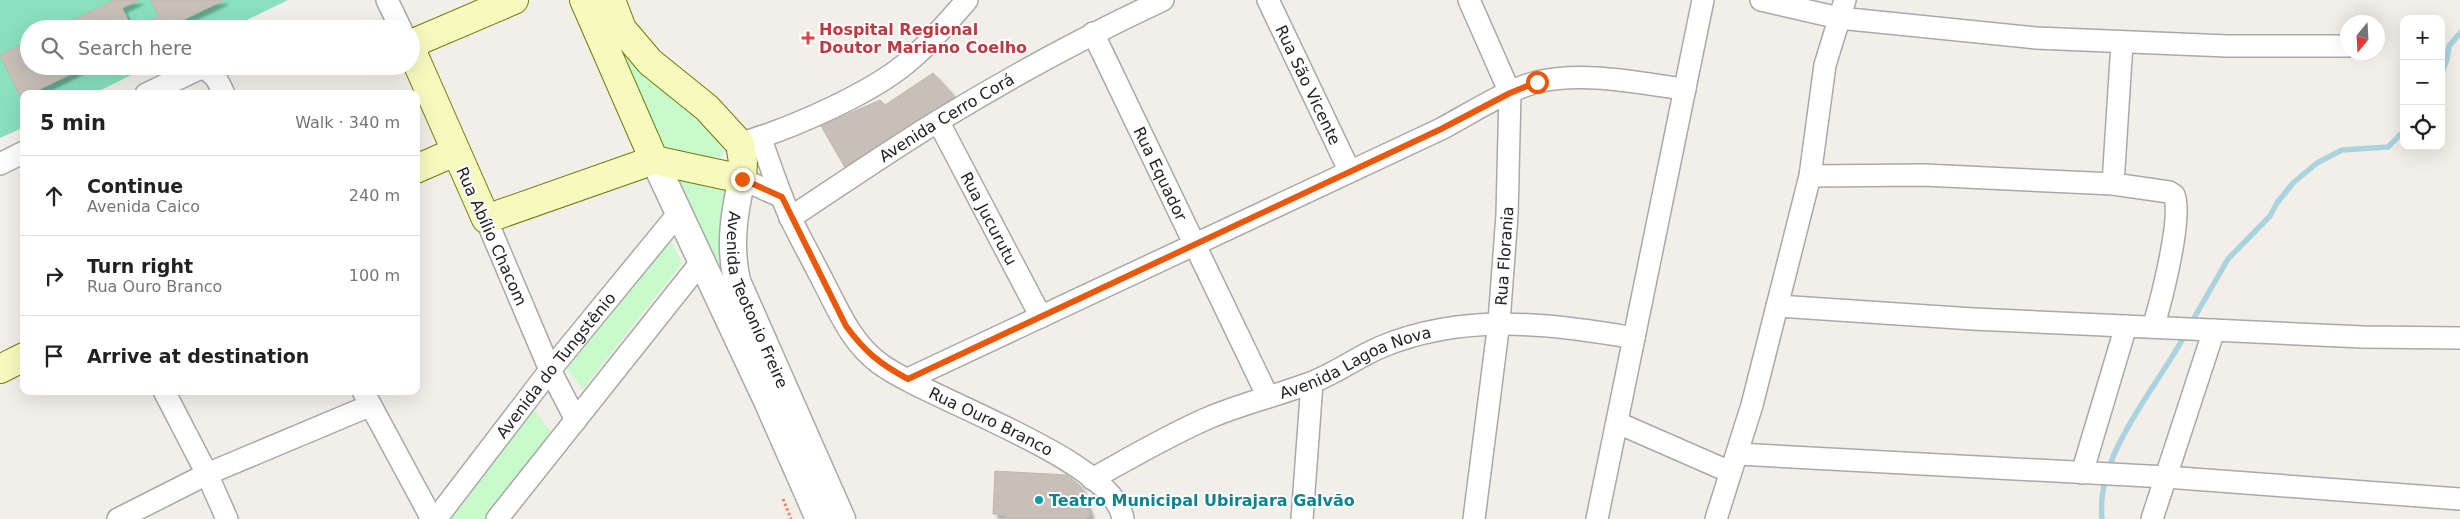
<!DOCTYPE html>
<meta charset="utf-8">
<style>
:root{--surface:#fff;--page:#f6f6f6;--text:#202124;--muted:#757577;--line:#e0e0e0}
body{margin:0;font-family:"DejaVu Sans",sans-serif;background:var(--page);color:var(--text)}
.controls{position:absolute;right:15px;top:15px;display:grid;overflow:hidden;border-radius:10px;box-shadow:0 5px 20px #0002}
.controls button{width:45px;height:45px;display:grid;place-items:center;padding:0;border:0;border-bottom:1px solid var(--line);background:var(--surface);color:var(--text);font:25px sans-serif}
.compass{position:absolute;left:2340px;top:15px;width:45px;height:45px;border-radius:50%;background:var(--surface);box-shadow:0 5px 20px #0002;rotate:198deg}
.stop{position:absolute;width:15px;height:15px;margin:-11px;border:4px solid #ea580c;border-radius:50%;background:#fff}
.stop.end{background:#ea580c;border-color:#fff;box-shadow:0 1px 5px #0008}
.list{margin:0;padding:0;list-style:none}
h2{display:flex;justify-content:space-between;align-items:center;height:65px;margin:0;padding:0 20px;font-size:21px}
h2 small{font-size:16px;font-weight:400;color:var(--muted)}
.list li{display:grid;grid-template-columns:32px 1fr auto;gap:15px;align-items:center;box-sizing:border-box;height:80px;padding:0 20px;border-top:1px solid var(--line)}
.list b{display:block;font-size:19px;white-space:nowrap}
.list p{margin:0;font-size:16px;white-space:nowrap;color:var(--muted)}
.list em{font-size:16px;font-style:normal;color:var(--muted)}
.icon{flex:none;width:28px;height:28px;fill:none;stroke:currentColor;stroke-width:2;stroke-linecap:round;stroke-linejoin:round}
.map{position:relative;flex:none;width:2460px;height:519px;overflow:hidden}
.search{position:absolute;background:var(--surface);box-shadow:0 5px 20px #0002;left:20px;top:20px;width:400px;height:55px;display:flex;align-items:center;gap:12px;box-sizing:border-box;padding:0 18px;border-radius:28px;color:var(--muted);font-size:19px}
.panel{position:absolute;background:var(--surface);box-shadow:0 5px 20px #0002;left:20px;top:90px;width:400px;height:305px;border-radius:10px}
.map>svg:first-child{display:block}
.park{fill:#c8facc}
.pitch{fill:#88e0be}
.lines{fill:none;stroke-linecap:round;stroke-linejoin:round}
.stream{stroke:#aad3df;stroke-width:5.5}
.building{fill:#c7bfb8;stroke:#c4b6ab;filter:url(#shadow)}
.minor-casing{stroke:#a9a9a9;stroke-width:24}
.tertiary-casing{stroke:#a9a9a9;stroke-width:29}
.secondary-casing{stroke:#707d05;stroke-width:30}
.path{stroke:#fa8072;stroke-width:3;stroke-dasharray:2.5 2.5;stroke-linecap:butt}
.minor{stroke:#fff;stroke-width:21}
.tertiary{stroke:#fff;stroke-width:26}
.secondary{stroke:#f7fabf;stroke-width:28}
.route{stroke:#ea580c;stroke-width:6}
.health-dot{fill:#e0444e;stroke:#fff;stroke-width:2}
.culture-dot{fill:#0f9aa8;stroke:#fff;stroke-width:2}
.labels{text-anchor:middle;stroke-width:4;stroke-linejoin:round;paint-order:stroke}
.health-label{font-size:16px;font-weight:bold;fill:#be3a42;stroke:#fff;text-anchor:start}
.street-label{font-size:16px;fill:#222;stroke:#fff}
.culture-label{font-size:16px;font-weight:bold;fill:#0d838f;stroke:#fff;text-anchor:start}
</style>
<div class="map">
<svg width="2460" height="519" viewBox="0 0 2460 519">
<defs>
<filter id="shadow"><feDropShadow dx="4.5" dy="4.5" stdDeviation="1" flood-color="#0004"/></filter>
</defs>
<rect width="100%" height="100%" fill="#f2efe9"/>
<path class="park" d="M617 37 723 143V156L703 161 665 149 656 139Z
M669 171 729 182 721 224 722 276Z
M671 241 682 263 583 389 564 366Z
M534 410 551 432 485 519H449L447 517Z"/>
<path class="pitch" d="M0 0H288L228 29H29V66H150L93 94H24V127L0 138Z"/>
<g class="lines">
<path class="stream" d="M2441 75 2447 59 2449 46 2460 33
M2190 325 2228 259 2270 216 2277 203 2293 183 2317 163 2342 150 2388 147 2404 131
M2102 519C2095 454 2157 388 2186 333"/>
</g>
<path class="building" d="M114 0H139L122 8 132 29H55Z
M151 0H224L164 29H133L159 16Z
M29 41V66H87L30 94H24L21 98 0 55Z
M933 73 955 97 847 171 821 126 880 100 885 105Z
M995 471 1067 475 1081 487 1090 516 1085 519H1006L1007 515 993 514Z"/>
<g class="lines">
<g class="minor-casing">
<g id="minor">
<path d="M387 0 401 29"/>
<path id="s1" d="M1268 0 1349 170"/>
<path d="M1469 0 1510 93 1507 215 1499 322 1474 519"/>
<path d="M1761 0 1839 18 2036 38 2227 46H2348"/>
<path id="s2" d="M1093 33 1268 397"/>
<path d="M146 94 201 68C215 72 218 81 224 94"/>
<path id="s3" d="M938 121 1041 317"/>
<path id="s4" d="M760 137C770 164 779 193 791 219 801 240 813 261 824 283 839 312 852 343 879 363 928 400 1114 459 1123 519"/>
<path d="M748 141C794 127 872 93 909 61 930 43 948 22 967 0"/>
<path d="M0 164 24 152"/>
<path d="M1810 176 1924 175 2113 184 2169 192 2174 195C2183 217 2161 302 2153 327"/>
<path d="M742 179 782 197"/>
<path d="M2113 184 2122 43"/>
<path id="s5" d="M790 218C840 185 889 151 940 120 1012 76 1086 36 1163 0"/>
<path d="M486 219 550 370 576 420"/>
<path d="M1777 306 1973 319 2363 337 2460 338"/>
<path d="M908 379 1441 129C1471 113 1504 91 1537 82 1585 71 1637 83 1685 89"/>
<path d="M164 391 207 474 227 519"/>
<path d="M363 391 432 519"/>
<path d="M1618 423 1730 472"/>
<path d="M1738 454 2166 477 2460 499"/>
<path d="M2082 473 2126 326"/>
<path id="s6" d="M1092 479C1130 458 1167 436 1206 419 1240 404 1276 396 1310 383 1335 374 1357 357 1381 347 1463 313 1549 323 1634 338"/>
<path d="M118 519 207 474 369 406"/>
<path id="s7" d="M436 519 550 370 678 214"/>
<path d="M497 519 702 261"/>
<path d="M1302 519 1312 383"/>
<path d="M1597 519 1703 0"/>
<path d="M1716 519 1752 405 1810 176 1825 65 1845 0"/>
<path d="M2152 519 2214 330"/>
</g>
</g>
<g class="tertiary-casing">
<g id="tertiary">
<path d="M654 160 768 403 819 519"/>
<path id="s8" d="M742 179C734 213 729 246 737 281L842 519"/>
</g>
</g>
<g class="secondary-casing">
<path id="secondary" d="M584 0 654 160
M411 44 514 0
M411 49 486 219 654 160 742 179 743 162 740 144 707 108 650 62 622 29 611 0
M416 169 455 152
M0 369 24 357"/>
</g>
<path class="path" d="M783 499 791 519"/>
<use href="#minor" class="minor"/>
<use href="#tertiary" class="tertiary"/>
<use href="#secondary" class="secondary"/>
</g>
<g class="lines">
<path class="route" d="M742 179 782 197 846 326C865 352 880 364 908 379L1441 129 1510 93 1537 82"/>
</g>
<path class="health-dot" d="M805.5 30.5h5v5h5v5h-5v5h-5v-5h-5v-5h5z"/>
<circle class="culture-dot" cx="1039" cy="500" r="5"/>
<g class="labels">
<g class="health-label">
<text x="819" y="35">Hospital Regional<tspan x="819" dy="18">Doutor Mariano Coelho</tspan></text>
</g>
<g class="street-label">
<text dy="6" stroke="none"><textPath href="#s1" startOffset="94">Rua São Vicente</textPath></text>
<text dy="6" stroke="none"><textPath href="#s5" startOffset="186">Avenida Cerro Corá</textPath></text>
<text dy="6" stroke="none"><textPath href="#s2" startOffset="156">Rua Equador</textPath></text>
<text dy="6" stroke="none"><textPath href="#s3" startOffset="110">Rua Jucurutu</textPath></text>
<text transform="translate(492 236) rotate(66)" y="6">Rua Abílio Chacom</text>
<text transform="translate(1504 256) rotate(-86)" y="6">Rua Florania</text>
<text dy="6" stroke="none"><textPath href="#s8" startOffset="126">Avenida Teotonio Freire</textPath></text>
<text dy="6" stroke="none"><textPath href="#s6" startOffset="289">Avenida Lagoa Nova</textPath></text>
<text dy="6" stroke="none"><textPath href="#s7" startOffset="195">Avenida do Tungstênio</textPath></text>
<text dy="6" stroke="none"><textPath href="#s4" startOffset="384">Rua Ouro Branco</textPath></text>
</g>
<g class="culture-label">
<text x="1049" y="506">Teatro Municipal Ubirajara Galvão</text>
</g>
</g>
</svg>
<div class="controls">
<button>+</button>
<button>−</button>
<button><svg class="icon" aria-label="locate" viewBox="0 0 24 24"><circle cx="12" cy="12" r="6"/><path d="M12 2v4M12 18v4M2 12h4M18 12h4"/></svg></button>
</div>
<svg class="compass" viewBox="-18 -18 36 36"><path d="M0-13l5 13h-10z" fill="#e53935"/><path d="M0 13l5-13h-10z" fill="#757577"/></svg>
<div class="stop" style="left:1537px;top:82px"></div>
<div class="stop end" style="left:742px;top:179px"></div>
<div class="search"><svg class="icon" aria-label="search" viewBox="0 0 24 24"><circle cx="10" cy="10" r="6"/><path d="M15 15l6 6"/></svg>Search here</div>
<section class="panel">
<h2>5 min<small>Walk · 340 m</small></h2>
<ul class="list">
<li><svg class="icon" aria-label="ahead" viewBox="0 0 24 24"><path d="M12 20V5M6 11l6-6 6 6"/></svg><div><b>Continue</b><p>Avenida Caico</p></div><em>240 m</em></li>
<li><svg class="icon" aria-label="right" viewBox="0 0 24 24"><path d="M7 20v-9h11M14 6l5 5-5 5"/></svg><div><b>Turn right</b><p>Rua Ouro Branco</p></div><em>100 m</em></li>
<li><svg class="icon" aria-label="arrive" viewBox="0 0 24 24"><path d="M6 21V4h12l-3 4 3 4H6"/></svg><div><b>Arrive at destination</b></div></li>
</ul>
</section>
</div>
